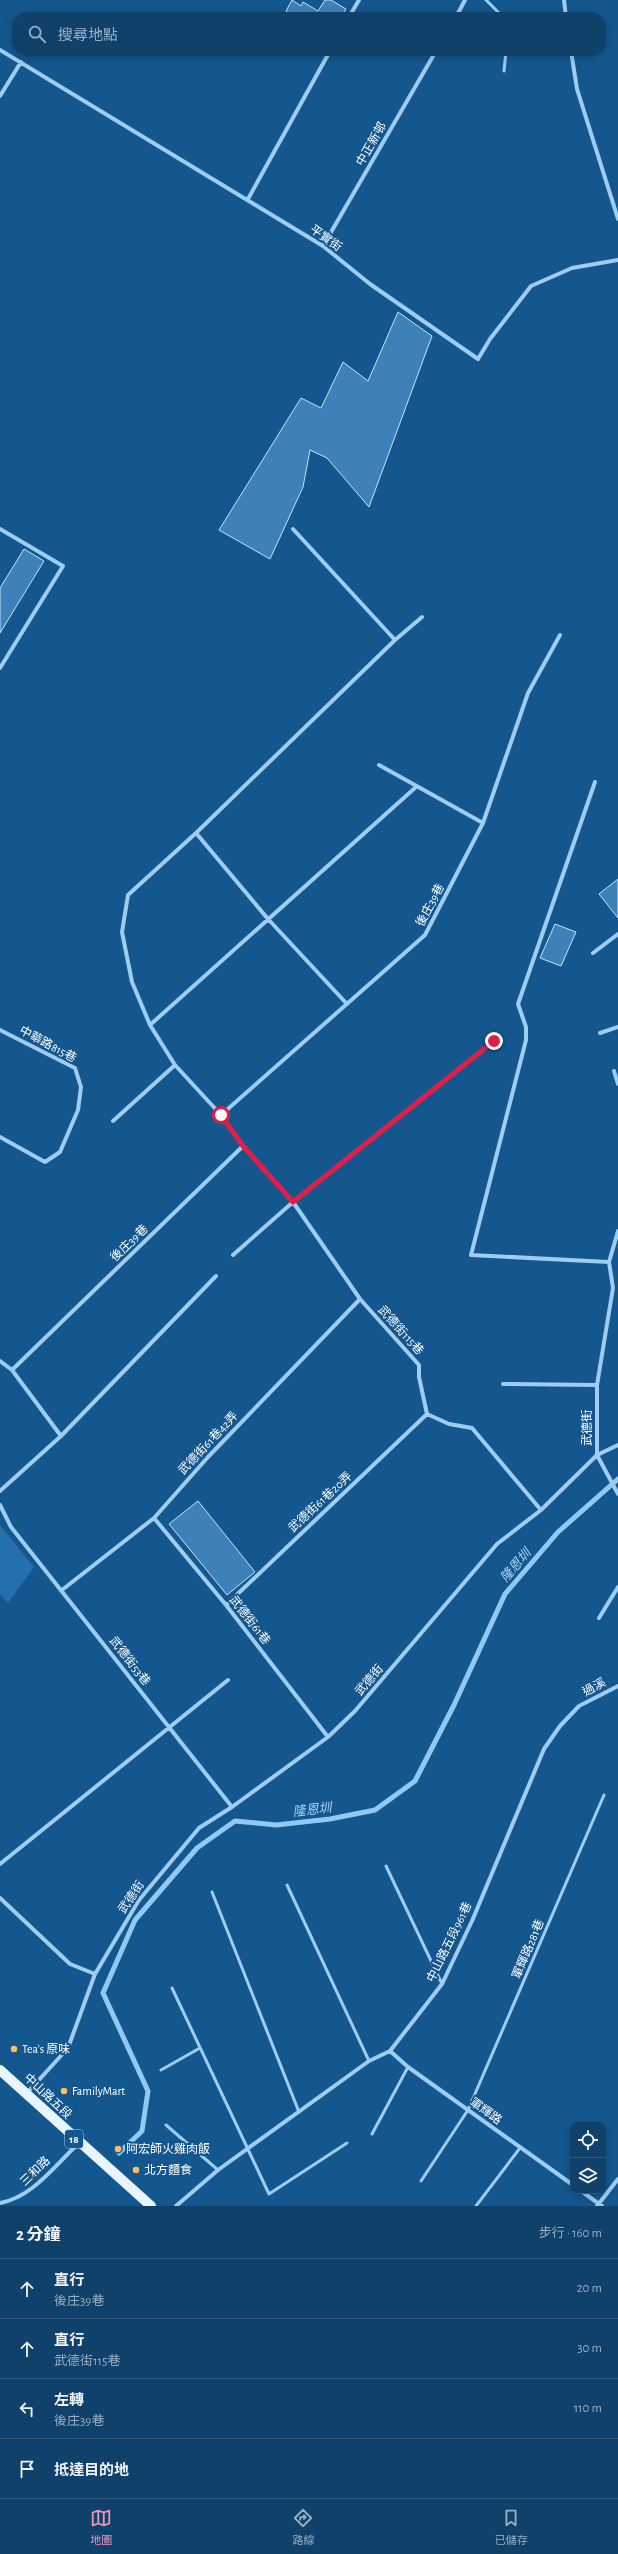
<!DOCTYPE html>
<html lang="zh-TW">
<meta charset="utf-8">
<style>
:root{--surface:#0f416b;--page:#184871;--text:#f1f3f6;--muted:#9bafc1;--line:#2f5a7e;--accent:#e797bd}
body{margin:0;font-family:"Alegreya Sans","Noto Sans TC",sans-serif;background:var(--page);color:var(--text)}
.controls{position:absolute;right:12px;bottom:12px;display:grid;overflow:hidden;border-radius:8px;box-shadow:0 2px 10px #0003}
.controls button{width:36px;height:36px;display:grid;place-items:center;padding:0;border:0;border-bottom:1px solid var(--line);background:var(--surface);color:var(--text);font:20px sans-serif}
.stop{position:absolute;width:12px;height:12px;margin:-9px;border:3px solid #e11d48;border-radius:50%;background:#fff}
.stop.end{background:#e11d48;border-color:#fff;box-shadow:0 1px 4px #0008}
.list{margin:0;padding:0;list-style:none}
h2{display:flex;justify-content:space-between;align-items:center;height:52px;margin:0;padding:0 16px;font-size:17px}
h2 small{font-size:13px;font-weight:400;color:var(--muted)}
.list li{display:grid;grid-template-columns:26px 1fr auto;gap:12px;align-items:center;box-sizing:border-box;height:60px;padding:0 16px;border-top:1px solid var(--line)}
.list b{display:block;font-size:15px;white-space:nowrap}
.list p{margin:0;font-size:13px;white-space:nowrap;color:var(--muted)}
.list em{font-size:13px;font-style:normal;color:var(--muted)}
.icon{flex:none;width:22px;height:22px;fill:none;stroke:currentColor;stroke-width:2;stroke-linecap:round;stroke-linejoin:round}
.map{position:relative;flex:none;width:618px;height:2206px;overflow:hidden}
.search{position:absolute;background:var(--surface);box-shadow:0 2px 10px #0003;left:12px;right:12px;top:12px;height:44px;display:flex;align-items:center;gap:10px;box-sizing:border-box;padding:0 14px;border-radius:16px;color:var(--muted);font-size:15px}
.sheet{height:292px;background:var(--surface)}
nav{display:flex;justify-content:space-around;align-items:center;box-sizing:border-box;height:56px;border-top:1px solid var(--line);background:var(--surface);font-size:11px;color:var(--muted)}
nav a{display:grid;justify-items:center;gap:2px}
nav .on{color:var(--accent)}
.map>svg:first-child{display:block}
.green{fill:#2370ac}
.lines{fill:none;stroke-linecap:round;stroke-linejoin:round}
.stream{stroke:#90caf4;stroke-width:5}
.building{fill:#3d81b8;stroke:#c5e4fc}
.lane{stroke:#9ecdf1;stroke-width:3}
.street{stroke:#9ecdf1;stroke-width:4}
.primary{stroke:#e8f4ff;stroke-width:10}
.route{stroke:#e11d48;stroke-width:5}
.poi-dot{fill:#ffbf5e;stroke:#14578f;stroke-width:1.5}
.labels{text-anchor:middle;stroke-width:4;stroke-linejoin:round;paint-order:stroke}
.shield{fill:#14578f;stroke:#b8cddd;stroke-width:1}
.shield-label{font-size:11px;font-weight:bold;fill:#fff}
.street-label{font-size:12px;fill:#fff;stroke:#14578f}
.poi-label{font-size:12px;fill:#fff;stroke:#14578f;text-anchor:start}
.water-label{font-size:13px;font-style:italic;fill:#aad6f8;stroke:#14578f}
</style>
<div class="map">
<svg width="618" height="2206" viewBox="0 0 618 2206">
<rect width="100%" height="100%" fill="#14578f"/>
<path class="green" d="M0 1525 34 1567 8 1603 0 1594Z"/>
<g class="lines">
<path class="stream" d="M119 2153 142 2131 148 2091 103 1993 135 1920 197 1848 235 1821 276 1825 330 1819 375 1810 415 1781 454 1705 505 1594 558 1532 618 1479"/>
</g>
<path class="building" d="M292 0 301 6 303 2 318 11 325 0H331L346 9 341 17H294L286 11Z
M398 312 432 336 369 507 327 458 310 450 303 487 270 559 219 530 301 398 321 408 343 362 368 381Z
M24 549 44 561 0 633V588Z
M618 879V918L599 894Z
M555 924 576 932 561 966 540 958Z
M198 1501 255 1572 227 1595 169 1524Z"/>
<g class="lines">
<path class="lane" d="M486 0 503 17
M504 71 506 51
M386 1866 442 1984
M287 1885 369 2061
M212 1892 299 2112
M172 1988 269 2194 347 2143
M161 2070 200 2048
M166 2125 218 2170
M372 2134 408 2067
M421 2181 468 2110 604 1795
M476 2206 520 2148"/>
<path class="street" d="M564 0 566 17
M349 17 359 0
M456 17 465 0
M0 50 323 246 370 284 478 359 490 339 531 286 572 268 618 260
M571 51 577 89 618 219
M0 96 21 62
M248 199 330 51
M323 246 436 51
M0 529 63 566 0 668
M293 529 395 640
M379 765 483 823
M595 782 518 1004 526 1027V1040L471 1255 609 1262
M196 833 268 919 347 1004
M593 953 618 934
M150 1025 416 787
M0 1030 75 1068 81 1087 78 1110 60 1152 45 1162 0 1137
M600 1033 618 1027
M175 1065 150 1025 132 982 122 932 128 895 196 833 395 640 422 617
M614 1071 618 1084
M221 1115 425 935 483 823 528 693 560 635
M243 1146 293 1202 360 1299 419 1365V1377L427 1414 449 1424 472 1428 541 1510
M233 1255 293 1202 494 1041
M0 1361 12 1370 243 1146 221 1115 175 1065 113 1121
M503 1384 597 1385
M61 1436 216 1276
M618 1445 597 1455 618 1494
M0 1491 61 1436 12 1370
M0 1505 11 1527 232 1807
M154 1518 226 1605 328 1737
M62 1590 154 1518 208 1457 360 1299
M226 1605 427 1414
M599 1618 618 1587
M0 1864 228 1680
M0 1898 70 1964 95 1974
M390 2051 408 2067 573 2185
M27 2093 68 2048 95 1974 139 1900 199 1828 232 1807 328 1737 355 1711 497 1544 541 1510 597 1455V1385L613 1288 609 1262 618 1231
M581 2191 602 2206
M0 2203C33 2197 55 2165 79 2143
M176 2206 218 2170 369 2061 390 2051 442 1984 472 1921 544 1749 560 1726 579 1706 618 1686
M597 2206 618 2179"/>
<path class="primary" d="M0 2070 151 2206"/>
</g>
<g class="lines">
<path class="route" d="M221 1115 243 1146 293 1202 494 1041"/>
</g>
<g class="poi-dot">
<circle cx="14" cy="2049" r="4"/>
<circle cx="64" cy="2091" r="4"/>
<circle cx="118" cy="2149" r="4"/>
<circle cx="136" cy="2170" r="4"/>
</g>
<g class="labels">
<rect class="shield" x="65" y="2130" width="18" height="18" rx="3"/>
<g class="shield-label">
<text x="74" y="2143">18</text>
</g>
<g class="street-label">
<text transform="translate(371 144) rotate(-60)" y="4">中正新邨</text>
<text transform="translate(326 238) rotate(35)" y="4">平實街</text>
<text transform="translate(430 905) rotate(-62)" y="4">後庄39巷</text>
<text transform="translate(48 1044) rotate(28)" y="4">中華路815巷</text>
<text transform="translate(129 1243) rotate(-44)" y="4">後庄39巷</text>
<text transform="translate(401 1330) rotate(48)" y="4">武德街115巷</text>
<text transform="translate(587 1428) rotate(-90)" y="4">武德街</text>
<text transform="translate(208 1443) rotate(-47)" y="4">武德街61巷42弄</text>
<text transform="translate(320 1502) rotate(-43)" y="4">武德街61巷20弄</text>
<text transform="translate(250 1620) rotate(52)" y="4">武德街61巷</text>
<text transform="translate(130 1661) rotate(52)" y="4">武德街53巷</text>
<text transform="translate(369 1680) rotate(-50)" y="4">武德街</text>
<text transform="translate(594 1687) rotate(-28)" y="4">過溪</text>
<text transform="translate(131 1897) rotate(-56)" y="4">武德街</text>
<text transform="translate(449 1942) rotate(-64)" y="4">中山路五段961巷</text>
<text transform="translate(528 1949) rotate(-67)" y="4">軍輝路281巷</text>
<text transform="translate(48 2096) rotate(43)" y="4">中山路五段</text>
<text transform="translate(486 2111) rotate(36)" y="4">軍輝路</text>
<text transform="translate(35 2171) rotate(-44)" y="4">三和路</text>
</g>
<g class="poi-label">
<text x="22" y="2053">Tea's 原味</text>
<text x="72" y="2095">FamilyMart</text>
<text x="126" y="2153">阿宏師火雞肉飯</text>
<text x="144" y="2174">北方麵食</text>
</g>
<g class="water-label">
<text transform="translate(515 1565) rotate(-49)" y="5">隆恩圳</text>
<text transform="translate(312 1809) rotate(-7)" y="5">隆恩圳</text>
</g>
</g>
</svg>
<div class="controls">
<button><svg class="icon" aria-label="locate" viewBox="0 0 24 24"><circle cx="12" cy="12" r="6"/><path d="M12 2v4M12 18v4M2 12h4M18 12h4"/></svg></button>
<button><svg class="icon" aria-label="layers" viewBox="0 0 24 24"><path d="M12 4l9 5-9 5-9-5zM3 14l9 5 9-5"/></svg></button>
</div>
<div class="stop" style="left:221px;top:1115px"></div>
<div class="stop end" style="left:494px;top:1041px"></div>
<div class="search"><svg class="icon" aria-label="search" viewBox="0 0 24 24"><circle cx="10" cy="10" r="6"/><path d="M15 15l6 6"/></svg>搜尋地點</div>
</div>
<section class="sheet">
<h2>2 分鐘<small>步行 · 160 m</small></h2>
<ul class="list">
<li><svg class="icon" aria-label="ahead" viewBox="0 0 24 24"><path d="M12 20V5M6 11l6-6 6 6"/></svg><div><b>直行</b><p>後庄39巷</p></div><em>20 m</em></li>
<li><svg class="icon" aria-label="ahead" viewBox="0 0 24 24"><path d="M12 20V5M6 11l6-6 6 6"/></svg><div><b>直行</b><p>武德街115巷</p></div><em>30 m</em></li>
<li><svg class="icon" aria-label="left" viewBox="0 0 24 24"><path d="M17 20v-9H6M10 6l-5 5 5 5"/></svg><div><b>左轉</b><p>後庄39巷</p></div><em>110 m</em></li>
<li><svg class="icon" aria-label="arrive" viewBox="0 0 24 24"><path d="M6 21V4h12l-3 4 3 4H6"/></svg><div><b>抵達目的地</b></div></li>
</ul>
</section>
<nav>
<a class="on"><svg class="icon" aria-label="map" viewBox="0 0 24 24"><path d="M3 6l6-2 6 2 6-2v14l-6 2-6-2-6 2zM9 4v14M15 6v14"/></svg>地圖</a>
<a><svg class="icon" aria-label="directions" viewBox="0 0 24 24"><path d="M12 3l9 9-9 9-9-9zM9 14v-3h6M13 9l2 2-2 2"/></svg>路線</a>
<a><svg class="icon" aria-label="saved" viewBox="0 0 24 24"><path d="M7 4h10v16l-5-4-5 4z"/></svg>已儲存</a>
</nav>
